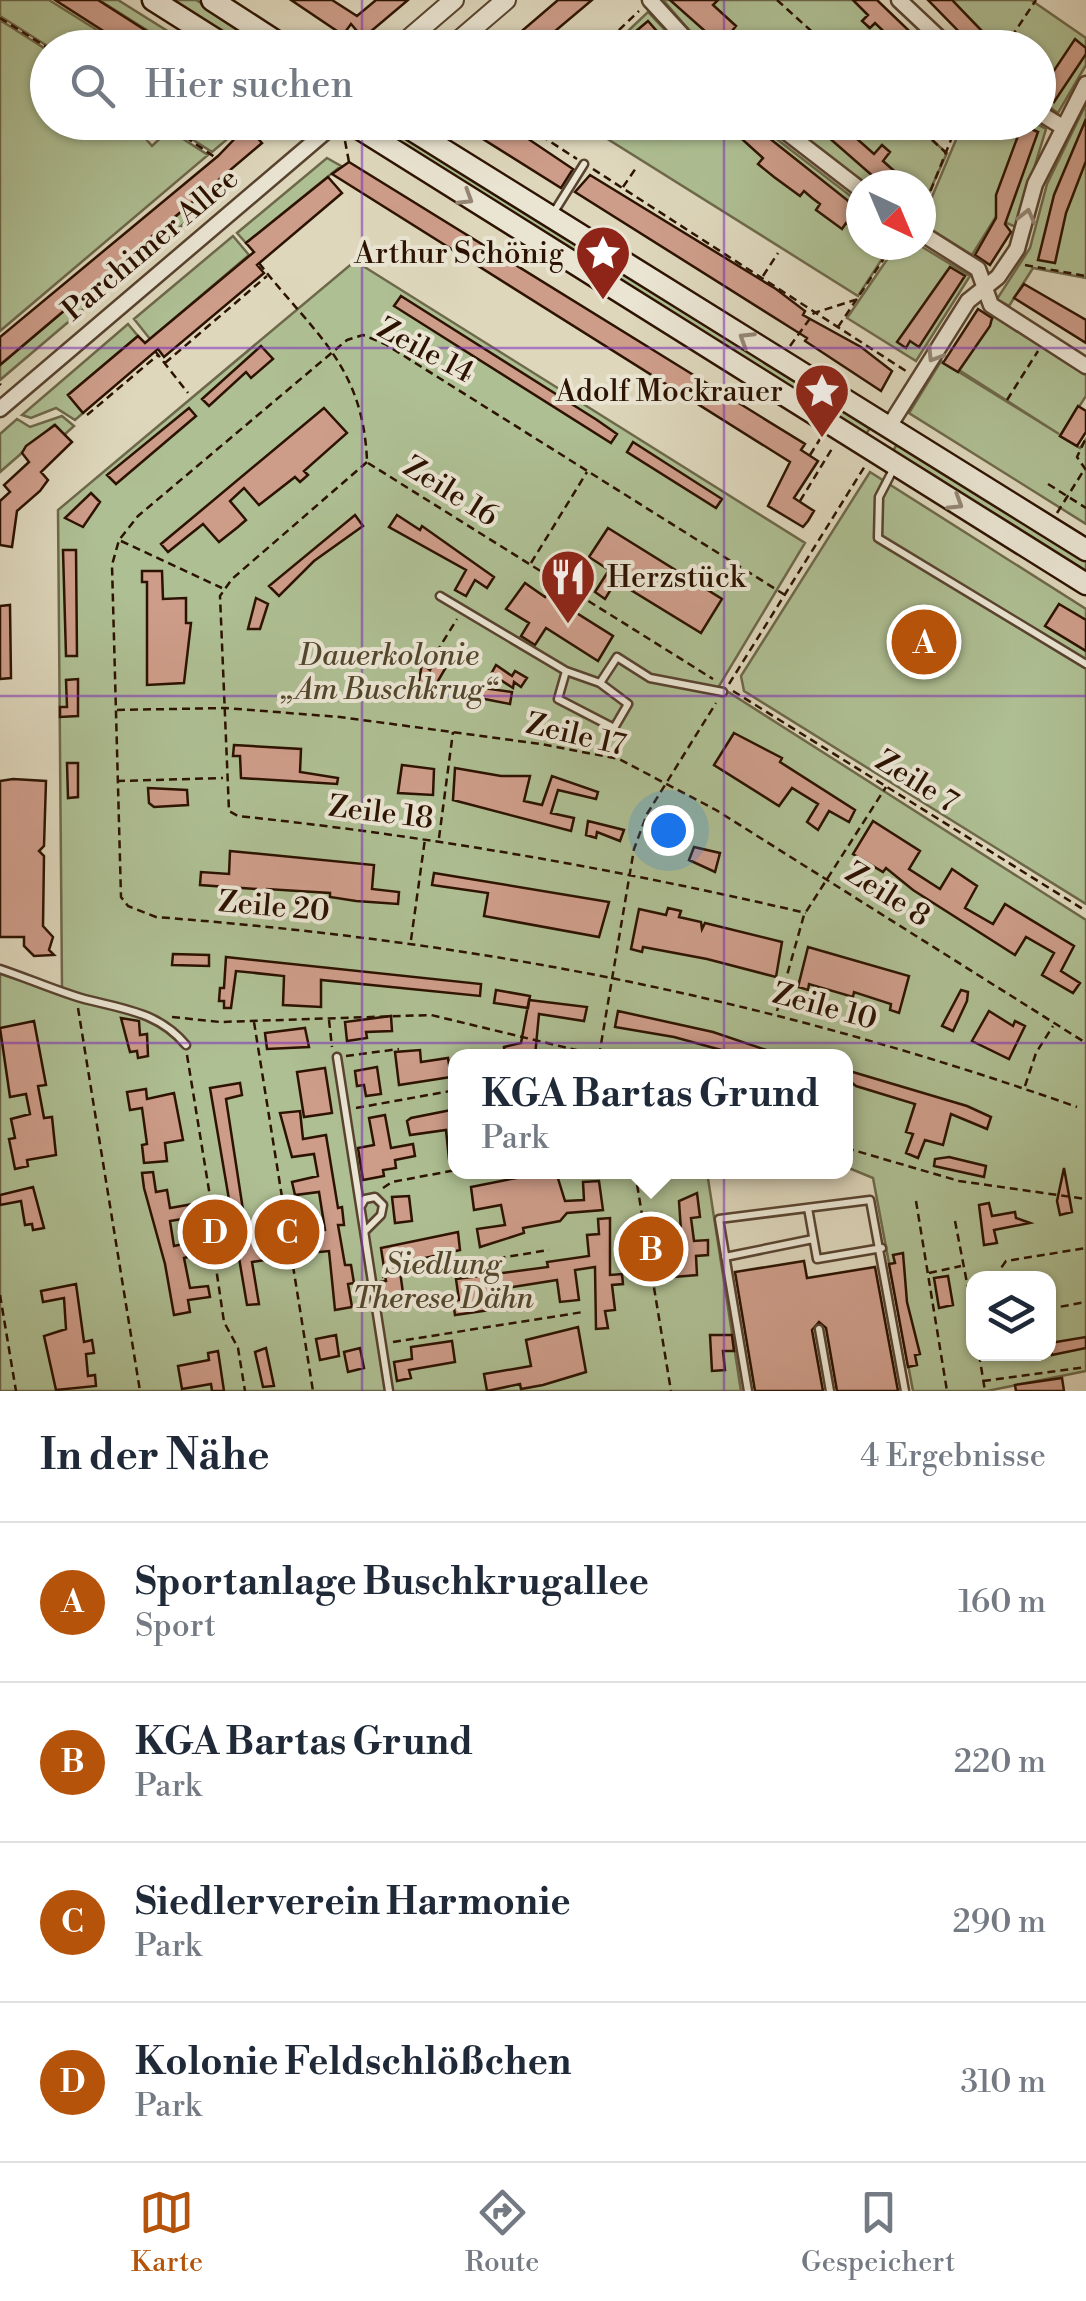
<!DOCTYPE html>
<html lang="de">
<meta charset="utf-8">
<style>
:root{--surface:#fff;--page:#f6f6f7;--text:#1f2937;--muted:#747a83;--line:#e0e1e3;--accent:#b45309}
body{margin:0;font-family:"Libre Bodoni",serif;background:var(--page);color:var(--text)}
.controls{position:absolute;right:30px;bottom:30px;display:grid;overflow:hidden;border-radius:20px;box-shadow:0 2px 8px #0004}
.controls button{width:90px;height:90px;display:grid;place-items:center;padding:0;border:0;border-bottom:2px solid var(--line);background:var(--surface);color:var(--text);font:50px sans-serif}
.compass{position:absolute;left:846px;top:170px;width:90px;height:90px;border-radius:50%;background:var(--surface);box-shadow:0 2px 8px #0004;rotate:136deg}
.you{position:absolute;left:668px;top:830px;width:35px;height:35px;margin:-25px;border:8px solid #fff;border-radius:50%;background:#1a73e8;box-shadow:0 0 0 15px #1a73e833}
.badge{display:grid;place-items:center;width:65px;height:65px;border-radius:50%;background:var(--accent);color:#fff;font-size:32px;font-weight:700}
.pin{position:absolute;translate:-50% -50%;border:5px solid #fff;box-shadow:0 2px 10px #0006}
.popup{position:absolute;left:448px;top:1049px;width:405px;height:130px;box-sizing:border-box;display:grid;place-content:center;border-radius:20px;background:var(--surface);filter:drop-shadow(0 2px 8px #0005);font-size:32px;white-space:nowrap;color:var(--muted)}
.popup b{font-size:38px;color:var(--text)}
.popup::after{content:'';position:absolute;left:50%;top:100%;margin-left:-20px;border:20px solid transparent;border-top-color:var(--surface)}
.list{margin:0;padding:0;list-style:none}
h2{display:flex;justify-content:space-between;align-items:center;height:130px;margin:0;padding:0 40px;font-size:42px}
h2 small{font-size:32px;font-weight:400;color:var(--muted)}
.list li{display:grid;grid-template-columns:65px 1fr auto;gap:30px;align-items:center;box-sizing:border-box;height:160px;padding:0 40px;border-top:2px solid var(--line)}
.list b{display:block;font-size:38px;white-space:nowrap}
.list p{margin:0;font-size:32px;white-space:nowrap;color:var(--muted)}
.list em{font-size:32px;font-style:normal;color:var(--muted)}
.icon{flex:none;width:55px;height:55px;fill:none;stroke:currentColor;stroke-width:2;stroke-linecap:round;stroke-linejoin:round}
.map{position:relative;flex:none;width:1086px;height:1391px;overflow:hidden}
.search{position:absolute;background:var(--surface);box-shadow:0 2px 8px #0004;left:30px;right:30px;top:30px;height:110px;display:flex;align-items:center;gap:25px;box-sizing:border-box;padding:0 35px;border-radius:55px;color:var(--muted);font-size:38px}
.sheet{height:770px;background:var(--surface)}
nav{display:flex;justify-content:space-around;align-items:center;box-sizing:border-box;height:140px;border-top:2px solid var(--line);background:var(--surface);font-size:28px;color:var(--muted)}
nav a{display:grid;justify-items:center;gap:5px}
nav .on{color:var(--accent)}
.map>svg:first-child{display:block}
.green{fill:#aebf93;stroke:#6d684a;stroke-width:2.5;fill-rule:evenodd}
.building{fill:#ce9d8a;stroke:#2c1200;stroke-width:2.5}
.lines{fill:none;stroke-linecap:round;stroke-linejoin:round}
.service-casing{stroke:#58432f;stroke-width:11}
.minor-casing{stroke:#58432f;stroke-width:19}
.tertiary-casing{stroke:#58432f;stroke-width:22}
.secondary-casing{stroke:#2c1200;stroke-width:25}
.path{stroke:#2c1200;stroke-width:2.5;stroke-dasharray:8 5;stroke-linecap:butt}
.service{stroke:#eae5d3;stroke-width:6}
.minor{stroke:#eae5d3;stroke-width:14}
.tertiary{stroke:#eae5d3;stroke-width:18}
.secondary{stroke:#eae5d3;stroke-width:20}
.oneway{stroke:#948674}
.grid{fill:none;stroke:#7b2cbf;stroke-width:2.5;stroke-opacity:0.55}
.labels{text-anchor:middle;stroke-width:8;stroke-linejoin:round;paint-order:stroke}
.street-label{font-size:30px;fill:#2c1200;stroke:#eae5d3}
.poi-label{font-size:30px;fill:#2c1200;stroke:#eae5d3;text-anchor:end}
.park-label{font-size:30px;font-style:italic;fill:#53462c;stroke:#eae5d3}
</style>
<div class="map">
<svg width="1086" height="1391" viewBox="0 0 1086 1391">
<rect width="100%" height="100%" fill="#ded7bc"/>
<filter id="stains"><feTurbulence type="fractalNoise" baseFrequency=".002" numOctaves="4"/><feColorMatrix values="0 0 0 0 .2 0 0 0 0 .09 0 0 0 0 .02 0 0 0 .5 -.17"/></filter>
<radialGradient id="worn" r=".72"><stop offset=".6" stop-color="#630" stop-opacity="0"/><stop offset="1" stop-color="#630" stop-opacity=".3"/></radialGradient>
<path class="green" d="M0 0H49L124 47H49L0 16Z
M99 0H118L193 47H174Z
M169 0H196L272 47H244Z
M663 0H853L868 15 863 21 869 28 876 23 898 45 704 47Z
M952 0H1031L1086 38V65L1058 113 1039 100 1038 48 998 47Z
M648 12 681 47 610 48Z
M0 20 47 50 48 122 158 123 159 129 147 140 152 146 169 130 208 155 0 331Z
M1086 104V278L1033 268 1009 306 997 299 1030 248 1047 184Z
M167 123H231L238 130 212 152Z
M582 123H756L861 204V245H891L858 296Z
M786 123H933L924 133 947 153 921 210V185H865Z
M963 123H1035L1046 129 1016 227 995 218 972 255 921 223Z
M398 133 492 186 872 425 864 437 391 140Z
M327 158 341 166 246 243 237 233Z
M226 174 233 182 0 380V356L7 359Z
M233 236 249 255 150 339 134 319Z
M897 245H919L970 276 916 361 847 318Z
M355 261 805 543 719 686 1086 920V1371L987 1391H913L873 1178 846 1167V1056H456V1172H707L741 1391H0V974L61 994 62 988 58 510ZM974 1278H1048V1354H974Z
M994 316 1086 375V396L1060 436 1080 448 1086 439V524L909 413 941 361 1059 434 959 370Z
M128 324 138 336 68 395 83 413 75 420 56 408 31 418 22 415Z
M62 416 74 426 64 435 54 425 0 472V434L17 419 30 427Z
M899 441 1086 559V577L891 454Z
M870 472 1086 609V904L744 691 741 676Z"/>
<path class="building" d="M55 0H98L173 48H130Z
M291 0H332L357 16 376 0H408L363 38 351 24 343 35Z
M558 0H592L535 48H502Z
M670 0H718L713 5 736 26 732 31 751 48H724Z
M853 0H877L927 48H901L875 23 870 28 862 21 868 15Z
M928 0H952L998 48H975Z
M648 21 655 29 673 48H649L635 32Z
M1075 39 1086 48V54L1054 102 1039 93Z
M1086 119V161L1066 213 1055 263 1038 260 1054 195Z
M238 122H267L254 134 262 143 0 365V337L218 156 244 129Z
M471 122H497L515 130 573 169 561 188 467 129Z
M723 122H749L861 211V233L846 223 842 229 816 210 820 204 812 198 804 191 800 196 774 177 758 164 763 158Z
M811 122H838L874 154 882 145 890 152 883 161 910 185H883Z
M1022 125 1038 132 1005 224 1011 232 990 265 975 255 996 218V195Z
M349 162 805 444 801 450 818 461 794 498 814 511 808 521 803 527 768 506 790 462 332 174Z
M590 175 776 289 805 311 803 315 861 347 892 371 881 391 805 341 807 338 575 192Z
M328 177 342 193 257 265 264 273 164 357 158 349 83 413 68 395 138 336 145 343 254 252 246 243Z
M950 267 965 276 919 347 910 341 906 348 897 342Z
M1024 284 1086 320V343L1014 298Z
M401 296 597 420 617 434 611 443 394 306Z
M978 309 992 318 990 326 958 372 943 363Z
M261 346 273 359 251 378 246 372 209 406 202 399Z
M1078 406 1086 411V432L1077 446 1060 436Z
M189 408 196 416 116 484 107 475Z
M324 408 347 433 304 471 308 475 300 482 295 477 259 505 244 488 230 501 246 520 238 527 219 542 203 524 168 552 161 544Z
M55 425 72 442 41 472 48 480 40 491 17 511 12 547 0 545V501L10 492 4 485 29 462 22 453 26 446Z
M633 442 722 499 716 508 627 452Z
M91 493 100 502 83 527 65 518Z
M355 515 363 526 314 561 279 596 269 586Z
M397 515 420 530 422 526 494 577 487 588 475 580 466 596 455 590 466 570 389 527Z
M608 528 722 599 701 633 616 581 605 599 595 592 609 570 589 557Z
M63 550H76L77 656H66Z
M142 571H162L163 599 186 598V623H191L184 683 147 685V582H142Z
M525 583 545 597 554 584 562 589 556 600 613 636 598 661 546 628 535 645 521 636 529 623 506 609Z
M256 598 268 604 260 629H248Z
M1059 604 1086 620V651L1045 626Z
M10 605 11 678 0 679V606Z
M434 662 445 669 431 693 417 692 422 664 430 670Z
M496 665 512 676 515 671 527 678 521 687 514 682 513 688 491 674Z
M78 679V716L60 717V707H67L66 680Z
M476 687 512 692 510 704 474 697Z
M734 733 782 758 780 762 855 810 849 822 829 811 818 830 807 822 818 804 792 788 779 806 714 765Z
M234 745 301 749 300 772 338 778 337 784 241 778 240 756H233Z
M67 763H78V797L68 798Z
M402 765 434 769 433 795 398 793Z
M455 768 501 776H530L524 801 542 805 552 776 598 792 596 799 558 790 551 813 574 818 571 831 453 800Z
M13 779 46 781 44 846 39 851 44 856 43 926 53 937 49 950 54 955 34 956 24 946V937H0V781Z
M148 788 187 790 188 805 154 807 149 803Z
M588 821 624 830 620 841 597 832 596 838 586 835Z
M873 821 920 851 909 869 940 889 952 869 977 886 965 908 993 924 1005 904 1074 946 1061 971 1080 983 1073 993 1042 975 1054 953 1026 937 1015 955 913 890 886 868 883 872 853 854Z
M694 847 720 853 715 872 689 860Z
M230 851 374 865 372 889 399 892 398 904 356 901 330 897V893L267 889V895L256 894V889L200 885 201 872 229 874Z
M434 873 609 902 599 937 484 916 488 893 432 885Z
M668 908 681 911 679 917 701 922 702 929 705 923 782 942 776 977 707 959 643 947 642 952 631 949 639 909 666 915Z
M808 947 909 976 899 1013 890 1010 891 1004 854 992 853 997 809 984 808 990 798 987Z
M173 954 209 955V966L172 965Z
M226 957 481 984 480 996 321 980V1007L283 1005 284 976 236 971 231 1008H224V1001H219L220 988H224Z
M496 990 530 996 528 1008 494 1003Z
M961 990 968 992 967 1001 953 1031 942 1026Z
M529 1000 587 1007 584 1021 539 1014 535 1056H505L504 1047 521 1043Z
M618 1011 713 1032 775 1053V1056H743L674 1037 615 1027Z
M989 1011 1013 1026 1015 1021 1025 1026 1009 1059 972 1041Z
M391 1016 392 1031 366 1032 367 1038 347 1041 345 1022Z
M121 1018 139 1021 140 1035 147 1034 148 1056 138 1058 137 1051 130 1052Z
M34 1021 46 1085 38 1086 44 1118 52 1117 56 1155 27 1160 28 1166 15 1169 9 1139 15 1138 11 1119 30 1114 26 1094 10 1097 0 1028Z
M305 1028 309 1047 267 1049 265 1033Z
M420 1050 421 1062 448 1058 451 1077 399 1085 395 1052Z
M377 1067 381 1094 366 1096 364 1085 357 1086 355 1071Z
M325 1068 332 1113 304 1117 297 1072Z
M846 1070 967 1106 991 1117 987 1129 951 1114 943 1145 925 1140 918 1158 906 1153 913 1134 906 1132 915 1104 856 1086 846 1078Z
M240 1083 242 1095 226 1099 247 1236 274 1232 277 1258 252 1262 259 1304 247 1305 210 1088Z
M146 1089 147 1099 174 1093 183 1140 165 1143 167 1161 144 1163 142 1145 147 1144 142 1108 130 1110 127 1092Z
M456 1109V1159H449L446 1130 410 1135 407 1121 411 1118Z
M300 1111 303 1139 326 1135 338 1208 342 1207 344 1225H338L345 1265H351L354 1283 348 1284 352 1307 335 1310 329 1251 309 1253 307 1233 325 1230 319 1192 295 1195 292 1182 318 1176 314 1154 292 1157 280 1113Z
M385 1115 391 1148 413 1144 415 1156 395 1160 396 1168 383 1170 384 1176 363 1180 358 1148 374 1145 369 1118Z
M949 1157 986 1166 984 1177 934 1166 935 1159Z
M1064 1168 1072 1212 1060 1215 1057 1201Z
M153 1172 156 1192 167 1190 170 1208 193 1204 195 1217 170 1221 174 1246 197 1241 200 1254 184 1258 190 1288 208 1286 210 1297 188 1300 190 1312 174 1315 165 1264 144 1188 142 1173Z
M522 1172H556L565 1201 584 1200 583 1182 599 1181 603 1210 567 1213 560 1221 523 1228 524 1233 480 1247 477 1229 505 1225 501 1205 474 1210 471 1187 516 1178Z
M33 1187 44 1228 33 1230 32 1224 25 1225 21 1201 0 1205V1195Z
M697 1193 700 1217 691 1218 694 1241 708 1240V1255L696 1256 697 1275 674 1277 673 1262 683 1261 679 1201Z
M409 1196 412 1221 395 1223 392 1197Z
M989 1203 992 1216 1015 1212 1016 1218 1030 1223 994 1230 997 1243 984 1245 979 1205Z
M610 1218V1275L622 1274 623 1284 612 1285 615 1310 605 1311 608 1328 596 1329 595 1267 575 1270 579 1300 560 1302 557 1280 500 1289 504 1308 455 1315 453 1301 459 1300 456 1279 548 1267 547 1262 589 1256 587 1235 599 1234 598 1219Z
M458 1232 460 1250 399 1264 403 1293 383 1297 380 1282 386 1281 381 1248Z
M903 1253 907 1302 920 1354 915 1355 917 1365 908 1367 889 1264 895 1263 893 1255Z
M804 1261 807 1278 875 1267 898 1391H837L826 1328 819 1322 812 1330 823 1391H755L735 1272Z
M948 1276 953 1305 939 1308 934 1278Z
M76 1284 84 1342 92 1340 94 1353 86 1354 88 1376 95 1375 96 1386 56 1390 44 1336 66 1329 64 1298 43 1302 41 1291Z
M578 1327 586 1372 543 1385 521 1389 520 1384 487 1391 484 1374 531 1366 526 1340Z
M336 1335 339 1356 320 1360 316 1339Z
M710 1335H732L734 1351H723L725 1370 712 1371Z
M1086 1337V1348L1052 1355 1050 1343Z
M452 1341 455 1362 409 1370 411 1378 397 1381 394 1362 412 1359 411 1347Z
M266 1348 274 1386 263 1387 255 1352Z
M360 1348 364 1368 348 1372 344 1352Z
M218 1351 224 1391H212L211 1384 182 1389 178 1366 209 1360 208 1353Z
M1062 1378 1064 1391H1016L1015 1385Z"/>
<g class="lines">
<g class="service-casing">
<path id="service" d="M554 212 584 164
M895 466 879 497 878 538 1086 664
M440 596 566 671
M600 683 566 671 558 699 614 728 628 704 600 683 617 657 650 678 723 692
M0 969C27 978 54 990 81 998 121 1009 158 1011 186 1045
M337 1057 389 1391
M361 1206 365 1199 375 1197 383 1205 381 1215 365 1231
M808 1208 817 1259 882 1248
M725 1257 813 1239
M819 1329 830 1391
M748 1391 719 1219 870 1200 905 1391"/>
</g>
<g class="minor-casing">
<path id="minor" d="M650 0 694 48
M899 0 950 48
M1038 112 1061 126
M773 122 861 190
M921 233 978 269 991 305 1086 366
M0 409 337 122
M888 428 968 301 998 277 1017 249 1035 184 1086 84"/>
</g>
<g class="tertiary-casing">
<path id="tertiary" d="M398 48 454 0
M450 48 506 0"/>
</g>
<g class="secondary-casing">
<path id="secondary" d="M153 0 229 48
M212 0 286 48
M349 122 1086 584
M399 122 1086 550"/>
</g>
<path class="path" d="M777 0 830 48
M0 18 48 48
M600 48 639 11
M1004 48 1036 0
M164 122 216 158
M548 122 543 137 577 159
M913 122 945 152
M460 135 463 122
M345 141 349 162
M593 169 909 373
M623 187 636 168
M921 215 958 122
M259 263C313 333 363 364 367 461
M1025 265 1086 276
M763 276 778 253
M838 327 893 245
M790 346 814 313 855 300
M155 351 188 393
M165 363 267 276
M0 384 1 385
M1007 400 1038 351
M87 415 158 355
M810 455 820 439
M367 462 232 579 220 596 229 811 238 816C430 836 617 869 806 913
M368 463 713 679
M1086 470 1077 457 1086 438
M1048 484 1086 508
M800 501 833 447
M1057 513 1084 470
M121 541 222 588
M531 563 587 472
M785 595 385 344 363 335 347 340 138 516 119 540 112 565 121 897 128 906 156 917C483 942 768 998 1077 1107
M436 653 457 619
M729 684 865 466
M733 691 1086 911
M117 710 225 708 340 717 541 744 619 759 716 810 1086 1043
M117 781 223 778
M439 838 453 732
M411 940 425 839
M78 1008 140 1391
M777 1011 804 915 886 787
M172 1017 220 1022 431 1015 601 1056
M329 1020 332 1047
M254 1022 313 1391
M187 1055 214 1221V1254L224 1322 238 1348 245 1391
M346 1056 399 1049
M599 1056 634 849 647 814 716 703
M1025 1086 1036 1053 1053 1026
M356 1108 456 1090
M846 1148 959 1181 1086 1199
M635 1172 671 1391
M383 1188 392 1182 456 1170
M916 1201 947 1391
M955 1221 974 1319
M929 1273 961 1266
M382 1277 549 1250
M994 1278 1006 1261 1086 1248
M0 1295 16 1391
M1048 1309 1086 1302
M393 1342 583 1312
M979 1354 985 1391
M983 1381 1086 1367"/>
<use href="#service" class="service"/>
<use href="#minor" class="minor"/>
<use href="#tertiary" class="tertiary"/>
<use href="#secondary" class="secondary"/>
</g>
<defs><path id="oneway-chevron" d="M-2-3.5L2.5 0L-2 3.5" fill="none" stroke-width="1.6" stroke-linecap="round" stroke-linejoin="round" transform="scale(2.5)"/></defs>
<g class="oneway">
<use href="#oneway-chevron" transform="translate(466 198) rotate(32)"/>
<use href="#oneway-chevron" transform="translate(1027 216) rotate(-76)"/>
<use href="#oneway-chevron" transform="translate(746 339) rotate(-148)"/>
<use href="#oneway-chevron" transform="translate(934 355) rotate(122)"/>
<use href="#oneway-chevron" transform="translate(956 503) rotate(32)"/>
</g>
<path class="grid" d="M362 0V48M724 0V48M362 122V1391M724 122V1391M0 348H1086M0 696H1086M0 1043H1086"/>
<defs>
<g id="sight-pin" transform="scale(2.875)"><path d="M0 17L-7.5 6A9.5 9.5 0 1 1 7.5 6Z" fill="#8f2418" stroke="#eae5d3"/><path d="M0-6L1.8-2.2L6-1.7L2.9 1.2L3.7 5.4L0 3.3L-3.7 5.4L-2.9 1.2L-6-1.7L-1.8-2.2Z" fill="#fff"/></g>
<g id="restaurant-pin" transform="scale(2.875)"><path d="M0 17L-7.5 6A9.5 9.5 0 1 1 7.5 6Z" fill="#8f2418" stroke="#eae5d3"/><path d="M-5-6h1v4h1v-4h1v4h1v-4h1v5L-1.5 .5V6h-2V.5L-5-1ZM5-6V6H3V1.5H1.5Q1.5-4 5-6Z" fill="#fff"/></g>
</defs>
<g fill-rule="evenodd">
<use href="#sight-pin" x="603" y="253"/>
<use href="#sight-pin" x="822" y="391"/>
<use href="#restaurant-pin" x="568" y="577"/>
</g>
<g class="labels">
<g class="street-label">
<text transform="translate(150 244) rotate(-40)" y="10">Parchimer Allee</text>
<text transform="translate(426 350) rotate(28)" y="10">Zeile 14</text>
<text transform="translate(451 491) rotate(32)" y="10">Zeile 16</text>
<text transform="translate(576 734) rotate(13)" y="10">Zeile 17</text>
<text transform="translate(917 781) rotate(32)" y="10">Zeile 7</text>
<text transform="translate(381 812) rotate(7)" y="10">Zeile 18</text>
<text transform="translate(888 894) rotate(32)" y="10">Zeile 8</text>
<text transform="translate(274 906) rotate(5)" y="10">Zeile 20</text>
<text transform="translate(825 1006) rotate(15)" y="10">Zeile 10</text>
</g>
<g class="poi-label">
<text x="564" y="263">Arthur Schönig</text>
<text x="783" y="401">Adolf Mockrauer</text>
<text x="607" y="587" text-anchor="start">Herzstück</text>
</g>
<g class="park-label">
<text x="389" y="665">Dauerkolonie<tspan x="389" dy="34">„Am Buschkrug“</tspan></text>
<text x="443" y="1274">Siedlung<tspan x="443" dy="34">Therese Dähn</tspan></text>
</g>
</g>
<rect width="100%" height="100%" filter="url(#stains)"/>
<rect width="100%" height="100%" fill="url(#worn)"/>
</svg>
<div class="controls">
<button><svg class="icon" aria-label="layers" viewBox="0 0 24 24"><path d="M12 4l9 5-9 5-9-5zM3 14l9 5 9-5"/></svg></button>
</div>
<svg class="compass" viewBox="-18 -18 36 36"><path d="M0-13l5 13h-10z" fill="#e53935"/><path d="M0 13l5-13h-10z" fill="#747a83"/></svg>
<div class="you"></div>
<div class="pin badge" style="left:924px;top:642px">A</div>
<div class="pin badge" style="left:651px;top:1249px">B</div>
<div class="popup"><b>KGA Bartas Grund</b>Park</div>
<div class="pin badge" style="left:287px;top:1232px">C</div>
<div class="pin badge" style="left:215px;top:1232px">D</div>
<div class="search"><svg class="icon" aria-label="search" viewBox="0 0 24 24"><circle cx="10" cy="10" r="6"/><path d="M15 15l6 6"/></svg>Hier suchen</div>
</div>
<section class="sheet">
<h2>In der Nähe<small>4 Ergebnisse</small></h2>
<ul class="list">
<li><span class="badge">A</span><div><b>Sportanlage Buschkrugallee</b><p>Sport</p></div><em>160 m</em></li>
<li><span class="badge">B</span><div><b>KGA Bartas Grund</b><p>Park</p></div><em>220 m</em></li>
<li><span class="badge">C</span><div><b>Siedlerverein Harmonie</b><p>Park</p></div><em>290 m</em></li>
<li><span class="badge">D</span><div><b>Kolonie Feldschlößchen</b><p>Park</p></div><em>310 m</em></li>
</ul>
</section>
<nav>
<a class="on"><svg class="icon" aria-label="map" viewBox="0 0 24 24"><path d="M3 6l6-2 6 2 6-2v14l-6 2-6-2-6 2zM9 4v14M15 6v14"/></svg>Karte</a>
<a><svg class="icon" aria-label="directions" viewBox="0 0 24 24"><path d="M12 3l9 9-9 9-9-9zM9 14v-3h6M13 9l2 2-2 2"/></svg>Route</a>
<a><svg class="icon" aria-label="saved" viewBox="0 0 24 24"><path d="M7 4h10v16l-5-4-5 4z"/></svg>Gespeichert</a>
</nav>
